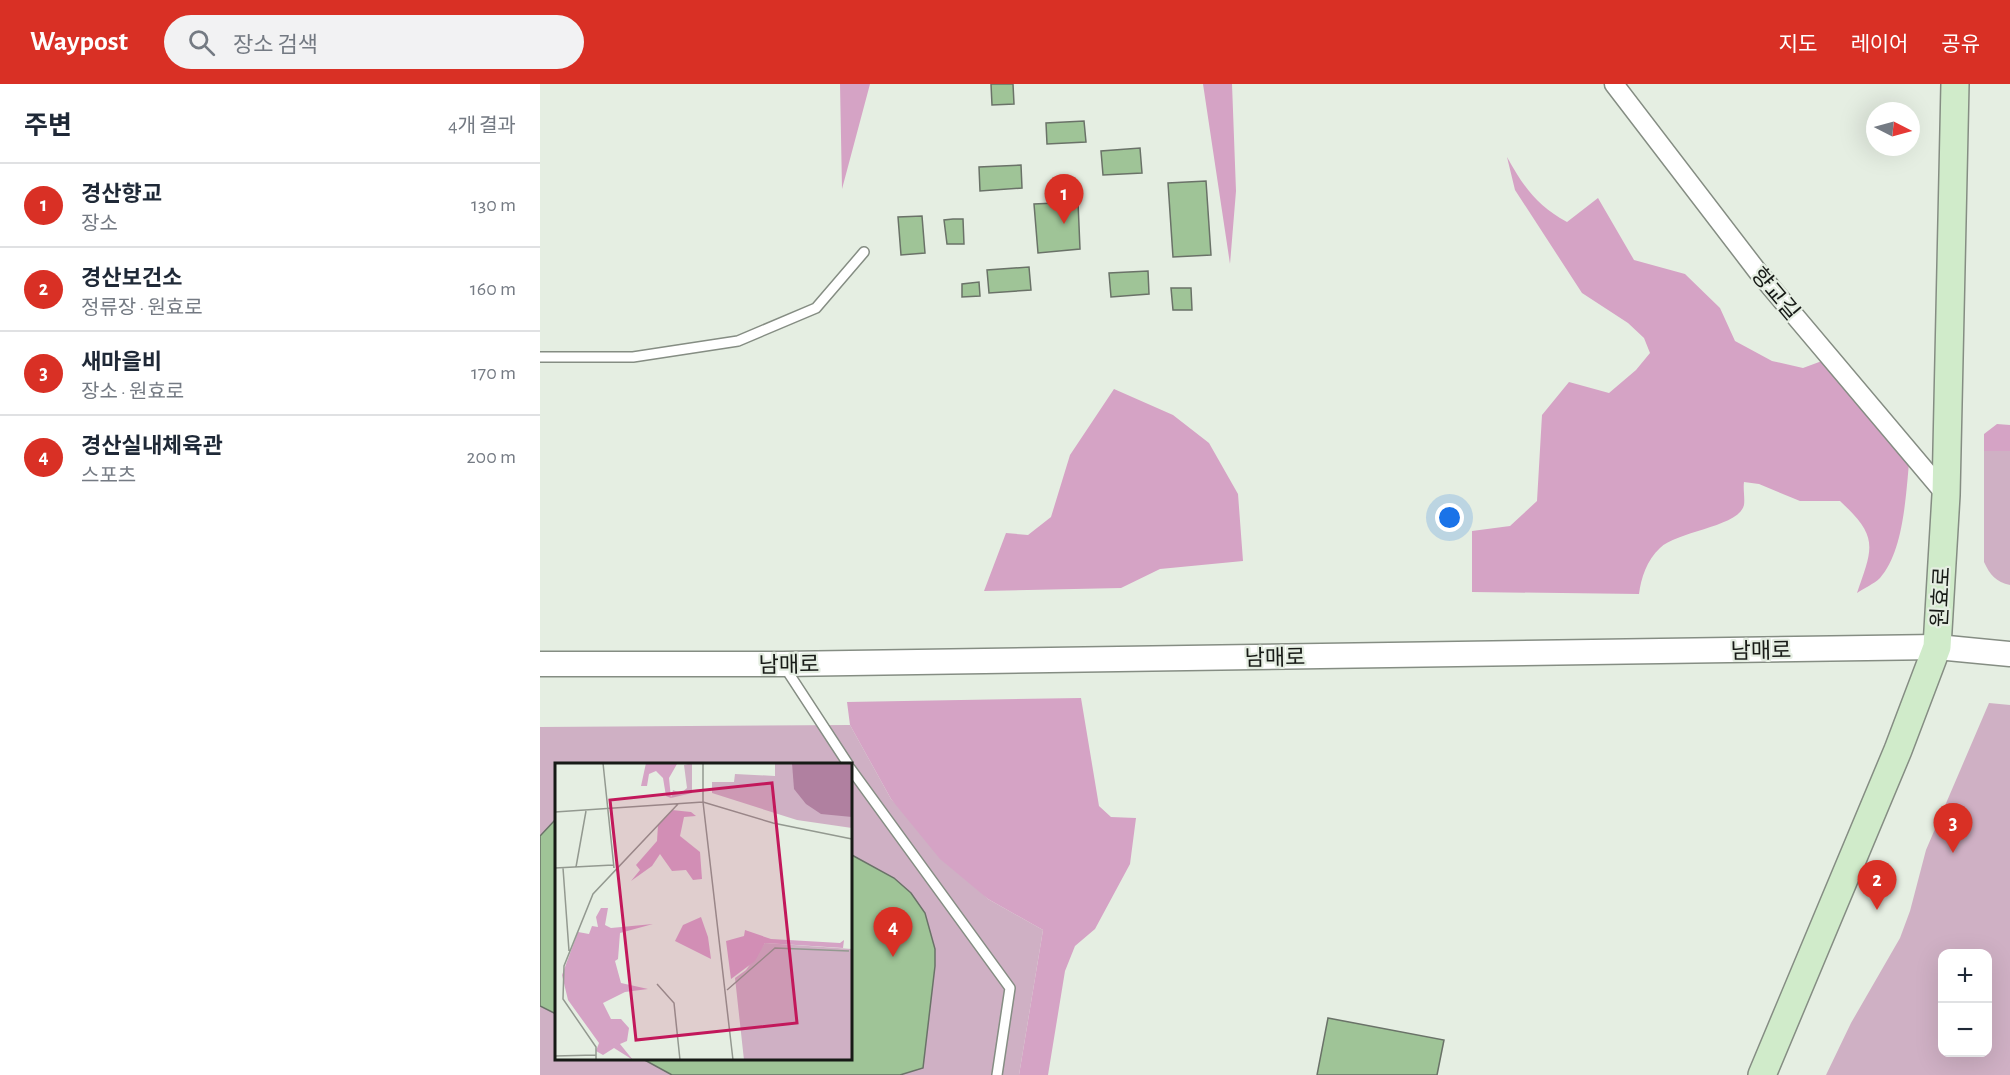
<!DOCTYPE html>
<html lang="ko">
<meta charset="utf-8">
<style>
:root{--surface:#fff;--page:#f2f2f3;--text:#1f2937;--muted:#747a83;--line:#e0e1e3;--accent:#d93025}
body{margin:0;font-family:"Alegreya Sans","Noto Sans KR",sans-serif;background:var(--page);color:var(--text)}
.controls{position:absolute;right:18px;bottom:18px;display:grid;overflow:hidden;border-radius:12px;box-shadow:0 6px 24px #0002}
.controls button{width:54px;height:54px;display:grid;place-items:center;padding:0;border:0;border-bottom:2px solid var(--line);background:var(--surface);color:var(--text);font:30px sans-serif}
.compass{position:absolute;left:1326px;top:18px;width:54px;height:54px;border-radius:50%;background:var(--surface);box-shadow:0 6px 24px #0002;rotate:96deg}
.you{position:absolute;left:910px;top:434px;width:21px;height:21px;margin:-15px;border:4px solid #fff;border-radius:50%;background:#1a73e8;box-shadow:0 0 0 9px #1a73e833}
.badge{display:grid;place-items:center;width:39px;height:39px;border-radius:50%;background:var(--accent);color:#fff;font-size:20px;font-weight:700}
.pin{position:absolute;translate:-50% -50px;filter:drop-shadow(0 2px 3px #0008)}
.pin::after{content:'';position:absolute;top:32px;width:21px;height:18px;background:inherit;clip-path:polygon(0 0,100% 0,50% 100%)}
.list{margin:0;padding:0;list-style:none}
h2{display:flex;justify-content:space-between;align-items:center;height:78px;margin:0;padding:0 24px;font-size:26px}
h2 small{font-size:20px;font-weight:400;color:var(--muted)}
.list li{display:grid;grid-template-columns:39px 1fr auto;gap:18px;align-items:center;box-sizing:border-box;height:84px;padding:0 24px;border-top:2px solid var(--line)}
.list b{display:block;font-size:22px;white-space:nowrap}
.list p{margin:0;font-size:20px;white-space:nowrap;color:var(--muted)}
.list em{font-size:20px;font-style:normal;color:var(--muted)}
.icon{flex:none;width:33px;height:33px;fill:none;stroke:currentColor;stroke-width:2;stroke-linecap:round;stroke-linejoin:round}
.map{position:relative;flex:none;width:1470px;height:991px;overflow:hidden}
header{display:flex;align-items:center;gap:36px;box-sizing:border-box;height:84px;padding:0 30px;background:var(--accent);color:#fff}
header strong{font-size:28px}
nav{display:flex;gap:33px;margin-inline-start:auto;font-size:21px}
.search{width:420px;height:54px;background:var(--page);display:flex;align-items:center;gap:15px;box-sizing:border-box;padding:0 21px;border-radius:33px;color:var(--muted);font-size:22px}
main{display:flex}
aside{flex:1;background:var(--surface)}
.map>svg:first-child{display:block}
.green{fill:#cfb0c4;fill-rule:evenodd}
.forest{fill:#d5a3c5}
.building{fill:#9fc497;stroke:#6a7268;stroke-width:1.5}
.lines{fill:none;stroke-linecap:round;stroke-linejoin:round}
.service-casing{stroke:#858d83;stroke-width:12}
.minor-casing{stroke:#858d83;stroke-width:21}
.tertiary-casing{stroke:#858d83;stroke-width:27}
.secondary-casing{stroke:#858d83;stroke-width:30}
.service{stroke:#fff;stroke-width:9}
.minor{stroke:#fff;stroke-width:18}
.tertiary{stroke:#fff;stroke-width:24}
.secondary{stroke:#d0ebca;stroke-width:27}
.labels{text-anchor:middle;stroke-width:4.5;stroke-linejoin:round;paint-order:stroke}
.street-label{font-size:22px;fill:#171a16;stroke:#e5eee2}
.inset-road{fill:none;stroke:#939990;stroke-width:1.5}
.view{fill:#c2185b;fill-opacity:0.15;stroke:#c2185b;stroke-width:3}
.inset-edge{fill:none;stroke:#171a16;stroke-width:3}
</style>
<header>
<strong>Waypost</strong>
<div class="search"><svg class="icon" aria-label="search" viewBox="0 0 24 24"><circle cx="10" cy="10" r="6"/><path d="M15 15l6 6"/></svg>장소 검색</div>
<nav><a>지도</a><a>레이어</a><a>공유</a></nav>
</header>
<main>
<aside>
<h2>주변<small>4개 결과</small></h2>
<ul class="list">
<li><span class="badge">1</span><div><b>경산향교</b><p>장소</p></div><em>130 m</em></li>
<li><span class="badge">2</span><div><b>경산보건소</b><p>정류장 · 원효로</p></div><em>160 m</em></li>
<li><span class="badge">3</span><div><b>새마을비</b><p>장소 · 원효로</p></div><em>170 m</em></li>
<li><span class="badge">4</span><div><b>경산실내체육관</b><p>스포츠</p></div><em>200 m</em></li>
</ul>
</aside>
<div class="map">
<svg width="1470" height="991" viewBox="0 0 1470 991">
<rect width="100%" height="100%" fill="#e5eee2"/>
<path class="green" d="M1444 367H1470V501C1456 498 1450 491 1444 478Z
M1449 619 1470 621V991H1286L1311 939 1360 854 1370 827 1386 766ZM1402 870H1448V968H1402Z
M310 641 351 715 448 815 503 846 479 991H0V643ZM16 680H310V974H16Z"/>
<path class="forest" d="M300 0H330L302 105Z
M663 0H692L696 107 690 180Z
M967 73C983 102 997 122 1027 138L1058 114 1094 176 1145 190 1180 224 1195 257 1232 277 1263 284 1290 274 1370 369C1366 405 1365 466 1340 494 1334 500 1324 504 1317 509 1333 463 1339 453 1300 417H1260L1219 400 1204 398C1203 405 1205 414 1204 421 1199 443 1137 447 1120 464 1107 476 1101 494 1099 510L932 508V447L970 442 997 417 1002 331 1029 298 1069 309 1096 286 1110 269 1104 254 1088 239 1042 209 975 106Z
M574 305 633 331 669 359 698 410 703 477 620 485 581 504 444 507 466 449 488 451 511 433 530 371Z
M1457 340 1470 341V367H1444V350Z
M541 614 559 722 571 733 596 734 590 780 555 845 535 862 525 887 508 991H479L503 846 448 815 400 775 351 715 310 641 307 618Z"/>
<path class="building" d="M451 0H473L474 20 452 21Z
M544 37 546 58 507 60 506 39Z
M600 64 602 89 563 91 561 67Z
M481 81 482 104 440 107 439 83Z
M666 97 671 171 633 173 628 99Z
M538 118 540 165 498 169 494 120Z
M382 132 385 169 361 171 358 133Z
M413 135H423L424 160H407L404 136Z
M489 183 491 206 449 209 447 186Z
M608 187 609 210 571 213 569 189Z
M439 198 440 212 422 213V200Z
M631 204H651L652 226H633Z
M16 735V930L0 922V752Z
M310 770 354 794 371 809 385 829 395 865V882L383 984 360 991H132L101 974H310Z
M788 934 904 956 897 991H777Z"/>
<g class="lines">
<g class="service-casing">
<path id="service" d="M0 273H93L198 257 276 224 324 168
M244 582 308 680
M310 684 470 904 457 991"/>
</g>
<g class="minor-casing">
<path id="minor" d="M1074 0 1218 188 1406 411"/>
</g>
<g class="tertiary-casing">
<path id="tertiary" d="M0 580H243L1397 563 1470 570"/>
</g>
<g class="secondary-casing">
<path id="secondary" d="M1222 991 1358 666 1397 563 1406 411 1415 0"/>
</g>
<use href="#service" class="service"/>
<use href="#minor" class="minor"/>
<use href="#tertiary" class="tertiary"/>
<use href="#secondary" class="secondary"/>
</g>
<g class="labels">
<g class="street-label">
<text transform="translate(1236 209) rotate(50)" y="8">향교길</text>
<text transform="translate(1400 513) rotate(-87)" y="8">원효로</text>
<text transform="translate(1221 566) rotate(-1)" y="8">남매로</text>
<text transform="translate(735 573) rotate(-1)" y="8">남매로</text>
<text transform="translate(249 580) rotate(-1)" y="8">남매로</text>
</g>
</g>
<g transform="translate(15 679)">
<rect width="297" height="297" fill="#e5eee2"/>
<path d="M137 0V30L116 35 118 27 126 30 132 25 129 2ZM220 0H297V65L242 57 157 30V19H179L180 11 220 13ZM210 180 297 186V297H189L180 215 191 207Z" fill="#cfb0c4"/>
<path d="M91 0 122 1 114 15 116 35 111 33 108 15 101 8 94 11 92 23H86ZM117 47 136 49 141 53 129 54 125 73 145 89 147 116 138 117 131 107 117 108 105 91 97 103 76 118 85 107 81 102 102 78 103 62ZM46 145H53L50 162 56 165 98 161 65 170 63 196 60 198 66 220 93 226 70 229 48 240 56 256H66L74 265 72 278 65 281 78 297 59 285 48 292 41 288 44 280 13 237 7 212 23 169 34 171 37 163 43 164 41 154ZM146 154 153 174 156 196 120 178 128 162ZM190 167 216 176 285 180 289 177 288 185 210 180 200 198 176 216 171 178 189 173Z" fill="#d5a3c5"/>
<path d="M237 0H297V54L266 51 251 41 239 26Z" fill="#b080a0"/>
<path class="inset-road" d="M48 0 59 105M148 0V39L178 297M0 49 148 39 218 60 297 76M21 104 31 48M0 105 58 102M8 105 14 188M102 221 119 240 125 297M172 227 220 185 294 188M0 293 41 292M41 297V284L8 236 9 203 38 131 123 41"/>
<path class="view" d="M217 20 242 260 81 277 55 37Z"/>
<rect width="297" height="297" class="inset-edge"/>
</g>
</svg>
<div class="controls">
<button>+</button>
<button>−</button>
</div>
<svg class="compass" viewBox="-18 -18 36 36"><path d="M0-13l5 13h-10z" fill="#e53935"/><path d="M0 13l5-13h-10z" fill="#747a83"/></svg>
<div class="you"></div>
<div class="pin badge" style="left:524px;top:140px">1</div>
<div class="pin badge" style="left:1337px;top:826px">2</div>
<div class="pin badge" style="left:1413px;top:769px">3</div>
<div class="pin badge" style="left:353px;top:873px">4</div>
</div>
</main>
